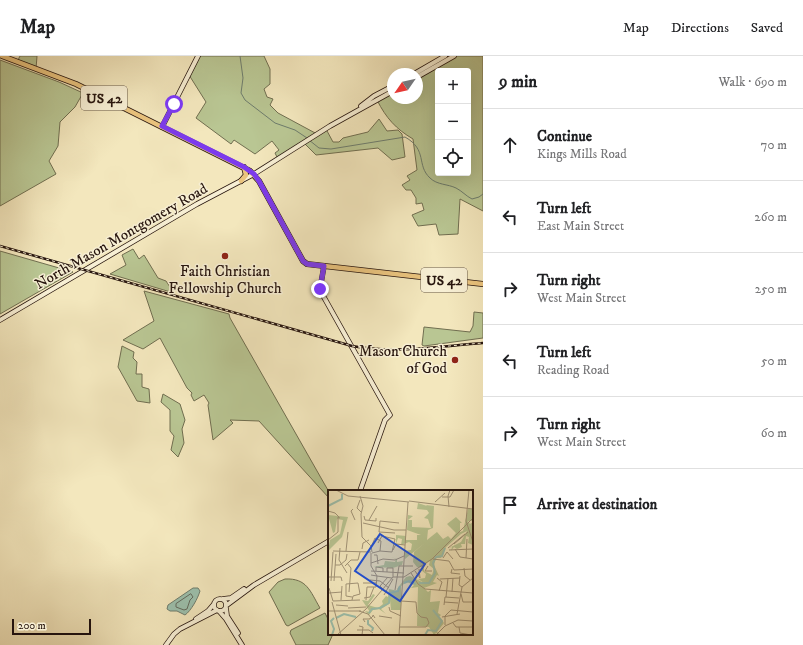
<!DOCTYPE html>
<meta charset="utf-8">
<style>
:root{--surface:#fff;--page:#f6f6f6;--text:#202124;--muted:#757577;--line:#e0e0e0}
body{margin:0;font-family:"IM FELL DW Pica",serif;background:var(--page);color:var(--text)}
.controls{position:absolute;right:12px;top:12px;display:grid;overflow:hidden;border-radius:4px;box-shadow:0 4px 16px #0002}
.controls button{width:36px;height:36px;display:grid;place-items:center;padding:0;border:0;border-bottom:1px solid var(--line);background:var(--surface);color:var(--text);font:20px sans-serif}
.compass{position:absolute;left:387px;top:12px;width:36px;height:36px;border-radius:50%;background:var(--surface);box-shadow:0 4px 16px #0002;rotate:236deg}
.scale{position:absolute;left:12px;bottom:10px;width:79px;box-sizing:border-box;padding-left:4px;border:2px solid #27150e;border-top:0;font-size:11px;line-height:14px;white-space:nowrap;color:#27150e;-webkit-text-stroke:3px #f7efd4;paint-order:stroke}
.stop{position:absolute;width:12px;height:12px;margin:-9px;border:3px solid #7c3aed;border-radius:50%;background:#fff}
.stop.end{background:#7c3aed;border-color:#fff;box-shadow:0 1px 4px #0008}
.list{margin:0;padding:0;list-style:none}
h2{display:flex;justify-content:space-between;align-items:center;height:52px;margin:0;padding:0 16px;font-size:17px}
h2 small{font-size:13px;font-weight:400;color:var(--muted)}
.list li{display:grid;grid-template-columns:26px 1fr auto;gap:12px;align-items:center;box-sizing:border-box;height:72px;padding:0 16px;border-top:1px solid var(--line)}
.list b{display:block;font-size:15px;white-space:nowrap}
.list p{margin:0;font-size:13px;white-space:nowrap;color:var(--muted)}
.list em{font-size:13px;font-style:normal;color:var(--muted)}
.icon{flex:none;width:22px;height:22px;fill:none;stroke:currentColor;stroke-width:2;stroke-linecap:round;stroke-linejoin:round}
.map{position:relative;flex:none;width:483px;height:589px;overflow:hidden}
header{display:flex;align-items:center;gap:24px;box-sizing:border-box;height:56px;padding:0 20px;background:var(--surface);border-bottom:1px solid var(--line)}
header strong{font-size:19px}
nav{display:flex;gap:22px;margin-inline-start:auto;font-size:14px}
main{display:flex}
aside{flex:1;background:var(--surface)}
.map>svg:first-child{display:block}
.green{fill:#b9c693;stroke:#706e50;fill-rule:evenodd}
.water{fill:#9cc0ad;stroke:#6d7c6d}
.lines{fill:none;stroke-linecap:round;stroke-linejoin:round}
.shore{stroke:#626a5e;stroke-width:1}
.stream{stroke:#6d7c6d;stroke-width:1}
.secondary-casing{stroke:#27150e;stroke-width:5.5}
.primary-casing{stroke:#27150e;stroke-width:6}
.secondary{stroke:#f7efd4;stroke-width:4}
.primary{stroke:#eac47e;stroke-width:4.5}
.rail-casing{stroke:#27150e;stroke-width:2.5}
.rail{stroke:#f7efd4;stroke-width:1;stroke-dasharray:3;stroke-linecap:butt}
.route{stroke:#7c3aed;stroke-width:5}
.poi-dot{fill:#8f2418;stroke:#f7efd4;stroke-width:1.5}
.labels{text-anchor:middle;stroke-width:3;stroke-linejoin:round;paint-order:stroke}
.shield{fill:#f7efd4;stroke:#655649;stroke-width:1}
.shield-label{font-size:14px;font-weight:bold;fill:#27150e}
.street-label{font-size:15px;fill:#27150e;stroke:#f7efd4}
.poi-label{font-size:15px;fill:#27150e;stroke:#f7efd4}
.inset-river{fill:none;stroke:#9cc0ad;stroke-width:2}
.inset-road{fill:none;stroke:#a19377;stroke-width:1}
.view{fill:#1d4ed8;fill-opacity:0.15;stroke:#1d4ed8;stroke-width:2}
.inset-edge{fill:none;stroke:#27150e;stroke-width:2}
</style>
<header>
<strong>Map</strong>
<nav><a>Map</a><a>Directions</a><a>Saved</a></nav>
</header>
<main>
<div class="map">
<svg width="483" height="589" viewBox="0 0 483 589">
<rect width="100%" height="100%" fill="#f3e7bd"/>
<filter id="stains"><feTurbulence type="fractalNoise" baseFrequency=".005" numOctaves="4"/><feColorMatrix values="0 0 0 0 .2 0 0 0 0 .09 0 0 0 0 .02 0 0 0 .5 -.17"/></filter>
<radialGradient id="worn" r=".72"><stop offset=".6" stop-color="#630" stop-opacity="0"/><stop offset="1" stop-color="#630" stop-opacity=".3"/></radialGradient>
<path class="green" d="M20 0H37L36 13 17 6Z
M198 0H264L270 13V28L264 33 267 41 273 43 270 49 278 57 317 78 326 73 333 86H339L343 82 368 76 379 63 387 75 398 74 402 78 405 101 392 104 378 92 316 99 304 87 278 103 275 97 279 94 272 85 255 98 234 84 231 88 196 62 206 46 189 19Z
M454 0H483V155L460 143 458 178 439 179 436 168 418 170 412 159 424 154 422 147 416 148V142L411 134H406L402 129 410 124 407 120 417 114 413 83C396 73 386 62 377 44L393 35V42H417V21ZM438 15H468V117H438Z
M0 4 59 26 83 37 75 51 60 66 58 90 49 105 56 118 0 150Z
M133 193 139 203 144 199 158 222 166 225 174 237 110 218 126 209 122 199Z
M0 195 73 216 0 258Z
M144 235 229 258 230 262 329 436V442L259 365 230 364 233 367 213 384 208 349 209 347 204 339 194 345 191 339 192 337 187 332 160 282 143 293 123 284 154 265Z
M474 256 483 257V282L424 290 422 289 424 271 470 276 473 270Z
M122 290 134 296 133 302 137 306 136 318H142V331L149 333 150 347 137 345 118 311Z
M163 338 180 348 185 364 182 373 184 387 178 401 171 394 174 380 170 375V354L161 346Z
M285 523C307 522 310 535 320 552L288 570 286 569 269 536 278 526Z
M325 557 329 565V578H333L328 589H296L290 577 291 574Z"/>
<path class="water" d="M193 532H198L200 535C198 542 191 555 185 559L177 555H170L167 553 168 549Z"/>
<g class="lines">
<path class="shore" d="M191 538 193 541 190 544 187 553 184 554 176 551V548Z"/>
<path class="stream" d="M240 0 243 22 241 37 245 44 275 67 295 74 307 82
M309 84 319 92 331 93 405 81C428 94 416 109 430 122 437 129 448 128 456 132 462 135 466 140 472 143L479 141 483 138"/>
<g class="secondary-casing">
<path id="secondary" d="M414 18 445 0
M417 21 454 0
M361 50 374 40 393 30
M162 71 198 0
M324 210 320 233 321 236 390 359 385 364 360 435
M0 264 197 148 254 118 330 70 393 35
M214 549a6 6 0 1 1 12 0a6 6 0 1 1-12 0Z
M223 543 231 542 244 533
M227 549 254 529 329 485
M226 552 227 560 238 577
M219 555 226 563 242 589
M196 563 208 555 214 548
M166 589 174 578 180 573 217 554"/>
</g>
<g class="primary-casing">
<path id="primary" d="M2 0 76 28 250 115 259 125 303 205 307 208 483 228
M241 125 246 119 244 111"/>
</g>
<use href="#secondary" class="secondary"/>
<use href="#primary" class="primary"/>
<g class="rail-casing">
<path id="rail" d="M0 190 352 290C395 298 440 290 483 287"/>
</g>
<use href="#rail" class="rail"/>
</g>
<g class="lines">
<path class="route" d="M174 48 162 70 244 111 254 118 259 125 303 205 307 208 324 210 320 233"/>
</g>
<g class="poi-dot">
<circle cx="225" cy="200" r="4"/>
<circle cx="455" cy="304" r="4"/>
</g>
<g class="labels">
<g class="shield">
<rect x="81" y="30" width="46" height="24" rx="3"/>
<rect x="421" y="212" width="46" height="24" rx="3"/>
</g>
<g class="shield-label">
<text x="104" y="47">US 42</text>
<text x="444" y="229">US 42</text>
</g>
<g class="street-label">
<text transform="translate(121 180) rotate(-30)" y="5">North Mason Montgomery Road</text>
</g>
<g class="poi-label">
<text x="225" y="220">Faith Christian<tspan x="225" dy="17">Fellowship Church</tspan></text>
<text x="447" y="300" text-anchor="end">Mason Church<tspan x="447" dy="17">of God</tspan></text>
</g>
</g>
<g transform="translate(328 434)">
<rect width="145" height="145" fill="#f3e7bd"/>
<path d="M90 13 99 16 98 15 106 16 105 38 100 40 99 50 109 42 115 49 120 46 123 49 128 43 119 34 128 27 134 33H132V42L135 41 140 19H145V31H140L142 34 145 32V55L140 53 141 47 138 46 137 54H133L134 57 129 59 126 57 123 61 124 57 121 58 133 52 139 41 133 44 118 57 113 68H108L106 75 111 86 109 85 105 92 109 93 96 98 100 102 103 100 102 112 112 111 110 123 113 125 111 127 116 133 109 142 114 145 108 143 106 145 101 137 89 136 90 97 83 98 86 95 79 92 73 96V120H63L62 110 61 114 53 119 58 124 51 119 45 120 41 125 37 121 42 122 34 110 40 111 45 104 47 105 40 115 50 118 55 114 54 111 58 106 60 107 61 99 70 101 69 99 78 87 82 86 96 93 90 89 97 88 98 84 93 80 95 77H89L85 72 86 62 98 52 77 69V61L83 60 84 54 81 52 73 55 74 49 70 48 68 54V45L78 46V50H89V45H93L79 40 80 25 85 26 80 30H84V37L103 38 100 29 96 28 101 23 99 20 89 19ZM102 71 101 75 106 79 104 85 96 81V75ZM0 25 20 27 14 47 0 61 2 50 12 44 15 30 9 29 7 42 5 43ZM63 67 69 69V72L75 71 74 75 65 78 45 77 56 75 57 71 67 72 68 69Z" fill="#b9c693" fill-rule="evenodd"/>
<path class="inset-river" d="M0 16 14 9V4M76 93 81 91 88 94M91 93H101L107 83 105 73 108 67 114 66 117 58M41 123 44 119 52 118 61 113 62 103 70 101 72 96M8 128 16 124 28 127M40 130V134L45 138 44 141M4 145 6 139 3 131 6 128M97 145 100 140 108 141 114 131 105 120"/>
<path class="inset-road" d="M8 0 20 6 81 12M141 0 138 31 145 52M32 6 35 16 33 24 34 47 43 56 44 62M114 7H122L126 0M32 10 29 18 33 22M81 11 145 19M107 12 117 3M121 17 120 6 122 0M25 19 23 21 27 30M0 21 7 23 11 27M36 26 37 30 48 31V28M41 30 49 16M35 33 66 40H78M67 43 51 42 52 31 71 33M0 50 10 42V27L12 28M50 53 54 46 67 49M126 54 140 42M43 57 47 48 53 51 52 61 44 63M12 58 11 70 19 83M120 58 137 44M34 59 35 53 41 50M127 59 132 67 145 69M65 60 68 54 77 55M121 60 145 59M5 61 43 62M18 61 20 42M52 61 64 62 67 49M43 63V76L49 86 64 88M46 65H49L50 74M115 68 119 62 125 69M138 68 139 49M105 69 121 71 126 80 145 79M19 73 23 78 21 102M43 73 55 69 67 70 76 66M7 75H12L18 70 19 64M17 76 23 70H30L32 62M100 76 97 81H104M136 78 137 86 142 90M124 79 123 83 132 84M43 81 76 83M48 81V77L55 78V82M87 81 92 88 91 79M59 82V78H65V87M83 83 90 94 97 99 145 103M132 86 131 95 134 97M0 87H13L14 91M109 88 114 92 111 101M112 89 132 88M42 90 52 91 61 98M3 91 5 62M6 91 8 64M35 93H49M1 98 5 111M55 99 52 96 60 87M67 100 71 76H85M124 102 125 88M1 103 14 102M133 104 135 112H145M56 105 65 89M118 107 120 88M36 108 42 107 46 97M13 110 14 96M24 110 25 106 32 104 30 93 18 94V106L24 107M38 110 39 97H48L49 86 43 85M5 111 32 110M4 112 13 145M116 112 130 113M8 115 20 116M116 115 117 107 131 108M61 117 62 121 73 126M20 118 38 117M0 121H33M31 121 40 124 57 145M129 124 134 97 145 88M51 126 64 128M114 127 132 124M37 132 35 129H42V128H43L45 126V125L47 128M125 133 128 137H144M117 135V126L123 120 145 122M31 136 35 137 34 145M72 137H98L101 133 99 128 93 127 89 123 88 112 73 111M131 137 132 143 143 145M29 140H41L45 143M9 145 38 119 65 87H76L104 69 145 28M71 145 80 12M108 145 117 136 130 130 145 131"/>
<path class="view" d="M52 44 97 74 72 111 27 81Z"/>
<rect width="145" height="145" class="inset-edge"/>
</g>
<rect width="100%" height="100%" filter="url(#stains)"/>
<rect width="100%" height="100%" fill="url(#worn)"/>
</svg>
<div class="controls">
<button>+</button>
<button>−</button>
<button><svg class="icon" aria-label="locate" viewBox="0 0 24 24"><circle cx="12" cy="12" r="6"/><path d="M12 2v4M12 18v4M2 12h4M18 12h4"/></svg></button>
</div>
<svg class="compass" viewBox="-18 -18 36 36"><path d="M0-13l5 13h-10z" fill="#e53935"/><path d="M0 13l5-13h-10z" fill="#757577"/></svg>
<div class="scale">200 m</div>
<div class="stop" style="left:174px;top:48px"></div>
<div class="stop end" style="left:320px;top:233px"></div>
</div>
<aside>
<h2>9 min<small>Walk · 690 m</small></h2>
<ul class="list">
<li><svg class="icon" aria-label="ahead" viewBox="0 0 24 24"><path d="M12 20V5M6 11l6-6 6 6"/></svg><div><b>Continue</b><p>Kings Mills Road</p></div><em>70 m</em></li>
<li><svg class="icon" aria-label="left" viewBox="0 0 24 24"><path d="M17 20v-9H6M10 6l-5 5 5 5"/></svg><div><b>Turn left</b><p>East Main Street</p></div><em>260 m</em></li>
<li><svg class="icon" aria-label="right" viewBox="0 0 24 24"><path d="M7 20v-9h11M14 6l5 5-5 5"/></svg><div><b>Turn right</b><p>West Main Street</p></div><em>250 m</em></li>
<li><svg class="icon" aria-label="left" viewBox="0 0 24 24"><path d="M17 20v-9H6M10 6l-5 5 5 5"/></svg><div><b>Turn left</b><p>Reading Road</p></div><em>50 m</em></li>
<li><svg class="icon" aria-label="right" viewBox="0 0 24 24"><path d="M7 20v-9h11M14 6l5 5-5 5"/></svg><div><b>Turn right</b><p>West Main Street</p></div><em>60 m</em></li>
<li><svg class="icon" aria-label="arrive" viewBox="0 0 24 24"><path d="M6 21V4h12l-3 4 3 4H6"/></svg><div><b>Arrive at destination</b></div></li>
</ul>
</aside>
</main>
